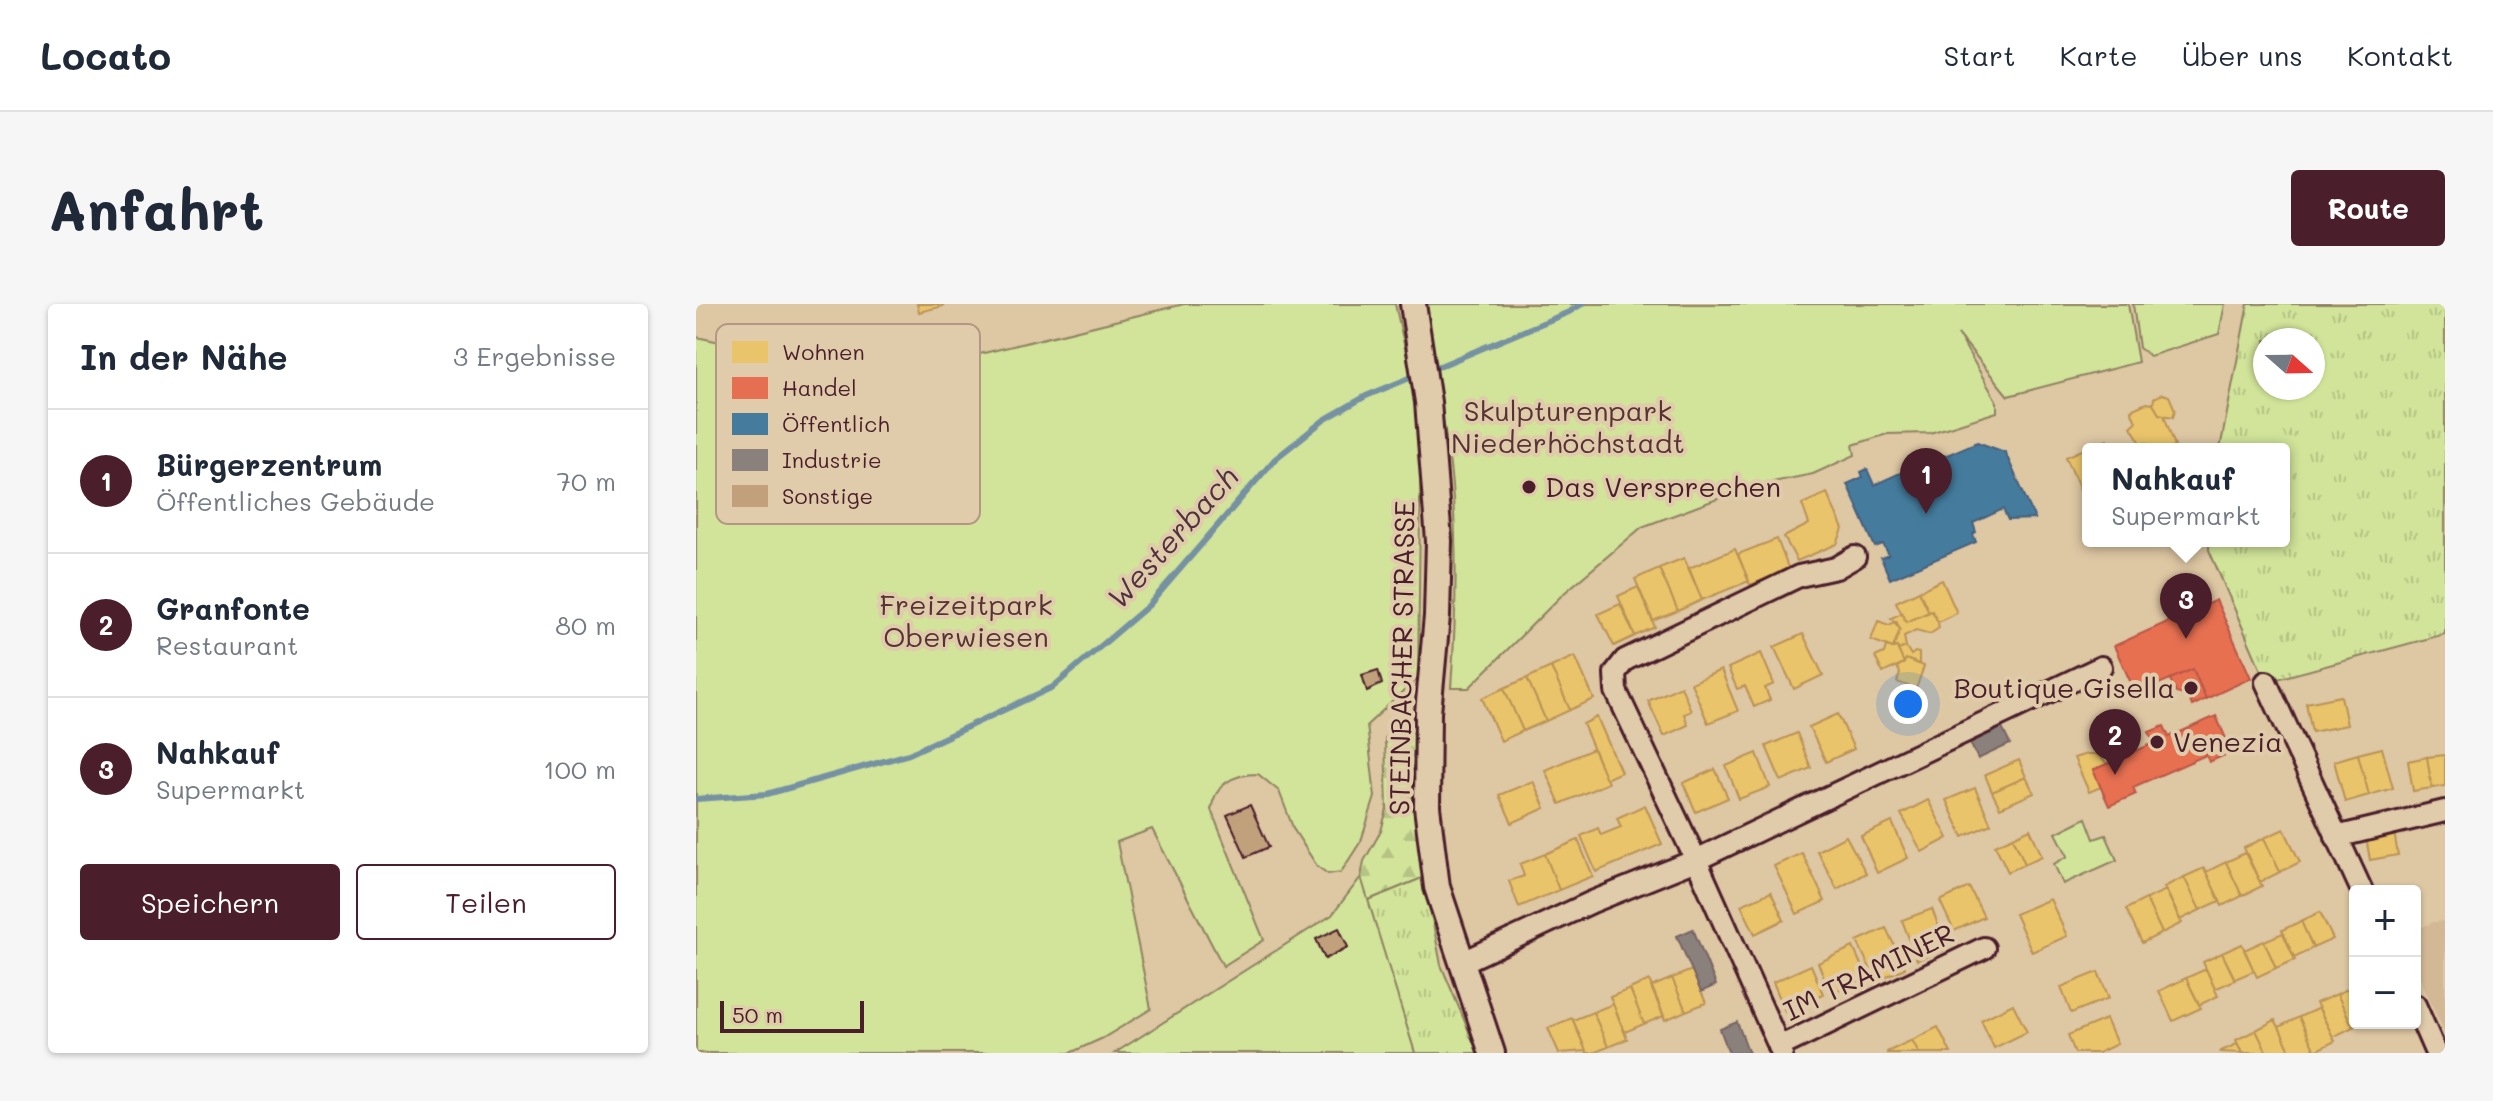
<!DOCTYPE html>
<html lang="de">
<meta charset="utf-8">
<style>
:root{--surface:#fff;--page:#f6f6f7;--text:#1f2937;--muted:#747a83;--line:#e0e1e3;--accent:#4a1f2b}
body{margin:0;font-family:Mali,sans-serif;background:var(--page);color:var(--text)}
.controls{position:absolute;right:24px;bottom:24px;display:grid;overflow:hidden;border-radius:8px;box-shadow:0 2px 6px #0004}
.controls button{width:72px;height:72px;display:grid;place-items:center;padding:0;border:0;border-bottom:2px solid var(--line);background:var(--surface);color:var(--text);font:40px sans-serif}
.compass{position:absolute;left:1557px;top:24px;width:72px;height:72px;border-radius:50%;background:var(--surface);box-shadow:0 2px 6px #0004;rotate:110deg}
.scale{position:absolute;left:24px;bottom:20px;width:144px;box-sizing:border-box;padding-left:8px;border:4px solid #4a1f2b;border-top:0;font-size:22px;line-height:28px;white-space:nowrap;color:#4a1f2b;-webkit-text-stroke:6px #e0cbaa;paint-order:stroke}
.you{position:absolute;left:1212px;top:400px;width:28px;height:28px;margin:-20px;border:6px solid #fff;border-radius:50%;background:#1a73e8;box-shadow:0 0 0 12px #1a73e833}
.badge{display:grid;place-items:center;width:52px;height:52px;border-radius:50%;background:var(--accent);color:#fff;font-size:26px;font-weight:700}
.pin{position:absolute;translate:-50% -66px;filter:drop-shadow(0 2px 4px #0008)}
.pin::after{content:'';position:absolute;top:42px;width:28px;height:24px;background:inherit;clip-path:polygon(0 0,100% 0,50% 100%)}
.popup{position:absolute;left:1386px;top:139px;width:208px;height:104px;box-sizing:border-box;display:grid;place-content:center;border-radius:8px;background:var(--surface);filter:drop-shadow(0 2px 6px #0005);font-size:26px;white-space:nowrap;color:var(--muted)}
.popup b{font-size:30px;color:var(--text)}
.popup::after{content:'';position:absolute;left:50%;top:100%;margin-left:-16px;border:16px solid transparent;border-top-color:var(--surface)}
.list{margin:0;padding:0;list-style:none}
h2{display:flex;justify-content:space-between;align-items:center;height:104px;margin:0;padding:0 32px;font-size:34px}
h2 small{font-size:26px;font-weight:400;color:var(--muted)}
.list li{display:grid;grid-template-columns:52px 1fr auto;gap:24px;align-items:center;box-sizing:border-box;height:144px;padding:0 32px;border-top:2px solid var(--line)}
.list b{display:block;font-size:30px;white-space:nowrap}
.list p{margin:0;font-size:26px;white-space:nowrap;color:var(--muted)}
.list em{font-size:26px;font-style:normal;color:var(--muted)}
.actions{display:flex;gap:16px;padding:24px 32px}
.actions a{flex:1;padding:18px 0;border:2px solid var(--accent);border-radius:8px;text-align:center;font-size:28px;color:var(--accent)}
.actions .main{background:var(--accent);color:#fff}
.map{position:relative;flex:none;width:1749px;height:749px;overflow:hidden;border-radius:8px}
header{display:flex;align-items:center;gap:48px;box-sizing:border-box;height:112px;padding:0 40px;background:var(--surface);border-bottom:2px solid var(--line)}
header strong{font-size:38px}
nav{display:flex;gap:44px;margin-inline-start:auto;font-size:28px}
.intro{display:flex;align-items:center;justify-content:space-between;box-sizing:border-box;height:192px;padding:0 48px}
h1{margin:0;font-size:56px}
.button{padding:20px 36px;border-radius:8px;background:var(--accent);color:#fff;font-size:28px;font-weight:700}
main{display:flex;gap:48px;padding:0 48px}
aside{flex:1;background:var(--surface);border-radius:8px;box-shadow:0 2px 6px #0004}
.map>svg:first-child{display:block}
.built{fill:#d2b895}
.grass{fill:url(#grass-tufts);stroke:#8e8262;stroke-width:2;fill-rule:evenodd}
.forest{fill:url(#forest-firs);stroke:#8e8262;stroke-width:2}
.green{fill:#d1e499;stroke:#8e8262;stroke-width:2}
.homes{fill:#e9c46a;stroke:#b99257;stroke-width:2}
.shops{fill:#e76f51;stroke:#b85746;stroke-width:2}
.public{fill:#457b9d;stroke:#465f7b;stroke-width:2}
.industry{fill:#8a817c;stroke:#776464;stroke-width:2}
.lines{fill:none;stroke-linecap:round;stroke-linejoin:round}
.stream{stroke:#7591a2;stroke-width:6}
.building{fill:#c1a07b;stroke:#4a1f2b;stroke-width:2}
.minor-casing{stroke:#4a1f2b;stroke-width:26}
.major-casing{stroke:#4a1f2b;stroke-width:30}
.minor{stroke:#e0cbaa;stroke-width:20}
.major{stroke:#e0cbaa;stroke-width:24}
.poi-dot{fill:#4a1f2b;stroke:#e0cbaa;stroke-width:3}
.labels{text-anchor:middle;stroke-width:8;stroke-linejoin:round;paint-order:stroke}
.park-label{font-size:28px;fill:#583336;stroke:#e0cbaa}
.poi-label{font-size:28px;fill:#4a1f2b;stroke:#e0cbaa;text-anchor:start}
.street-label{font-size:28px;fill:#4a1f2b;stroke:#e0cbaa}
.water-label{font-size:30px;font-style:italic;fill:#51323f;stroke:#e0cbaa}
.key{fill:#e0cbaa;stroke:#b39784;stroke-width:2}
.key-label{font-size:22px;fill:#4a1f2b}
</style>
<header>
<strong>Locato</strong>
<nav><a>Start</a><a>Karte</a><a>Über uns</a><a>Kontakt</a></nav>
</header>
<div class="intro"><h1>Anfahrt</h1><a class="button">Route</a></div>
<main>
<aside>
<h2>In der Nähe<small>3 Ergebnisse</small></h2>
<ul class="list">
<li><span class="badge">1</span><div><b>Bürgerzentrum</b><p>Öffentliches Gebäude</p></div><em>70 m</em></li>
<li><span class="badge">2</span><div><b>Granfonte</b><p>Restaurant</p></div><em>80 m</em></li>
<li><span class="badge">3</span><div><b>Nahkauf</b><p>Supermarkt</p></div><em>100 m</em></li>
</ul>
<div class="actions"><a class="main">Speichern</a><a>Teilen</a></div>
</aside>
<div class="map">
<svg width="1749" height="749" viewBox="0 0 1749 749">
<defs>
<pattern id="grass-tufts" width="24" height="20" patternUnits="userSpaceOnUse" patternTransform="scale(2)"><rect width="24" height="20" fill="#d1e499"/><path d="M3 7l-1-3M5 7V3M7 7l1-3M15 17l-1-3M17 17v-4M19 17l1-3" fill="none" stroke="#b5c384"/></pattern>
<pattern id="forest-firs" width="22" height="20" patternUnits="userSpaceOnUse" patternTransform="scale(2)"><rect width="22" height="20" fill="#d1e499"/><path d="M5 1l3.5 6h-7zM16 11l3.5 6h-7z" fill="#b5c384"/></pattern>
</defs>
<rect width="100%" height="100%" fill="#dec7a3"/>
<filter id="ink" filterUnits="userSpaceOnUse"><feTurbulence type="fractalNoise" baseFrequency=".0125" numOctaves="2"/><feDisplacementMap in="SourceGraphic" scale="16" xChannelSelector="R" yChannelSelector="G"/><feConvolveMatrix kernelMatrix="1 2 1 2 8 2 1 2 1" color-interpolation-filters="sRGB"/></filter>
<g filter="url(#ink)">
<path class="built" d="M1749 617V729L1719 663V626L1738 618Z"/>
<path class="grass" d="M1552 0H1749V330L1570 378 1513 246V237H1588V145H1524ZM1569 36H1617V84H1569Z
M728 573 745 661 782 749H719L670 597Z"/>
<path class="forest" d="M701 424 720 429 728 573 670 597 665 573 668 557 685 527 691 505 689 434Z"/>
<path class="green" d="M488 0H699L725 115 722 374 671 421 679 493 665 537 645 568 632 570 621 562 598 526 583 487 562 470C536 470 519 480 515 506L568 636 527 662 456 525 421 538 455 705 407 734 374 749H0V33L108 55 284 50Z
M725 0H1432L1442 58 1312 92 1262 30 1301 98V108L1234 129 1191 130 1157 141 1159 151 1117 170 1056 182 946 223 867 290 773 384H755C760 317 762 249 756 182 751 120 735 61 725 0Z
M1437 0H1529L1523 30 1454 52 1443 44Z
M1390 514 1398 535 1410 531 1421 556 1367 580 1358 560 1372 552 1360 529Z
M665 573 719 749H419L636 611Z"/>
<path class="homes" d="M221 0H247V2L223 8Z
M1466 90 1473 92 1479 106 1477 113 1463 110 1457 100 1458 94Z
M1450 99 1457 100 1463 110 1468 111 1479 142 1472 145H1455L1452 139H1445L1435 123 1440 118 1435 106Z
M1411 135 1415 145H1392V203L1370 153Z
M1131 189 1147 225 1141 240 1101 257 1088 233 1113 220 1106 200Z
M1081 235 1093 266 1054 281 1042 250Z
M1039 245 1053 277 1006 296 993 264Z
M988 254 1006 296 982 307 963 264Z
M963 264 982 307 957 317 939 275Z
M1246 276 1261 309 1242 318 1236 307 1233 308 1223 287Z
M942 283 959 323 939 332 922 292Z
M1223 287 1233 308 1210 318 1200 298Z
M924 300 939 332 918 342 902 310Z
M1236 307 1242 318 1243 324 1234 330 1220 326 1208 332 1210 343 1202 346 1201 343 1197 344 1204 325 1195 314 1206 309 1210 318Z
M1182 317 1193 321 1200 317 1204 325 1197 344 1175 336Z
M1107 330 1127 371 1098 385 1078 343Z
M1190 342 1197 344 1201 343 1208 359 1187 369 1179 353 1188 349Z
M1210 343 1215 351 1219 348 1223 349V360L1210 355 1208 359 1202 346Z
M1065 349 1078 380 1069 384 1074 396 1058 403 1049 382 1041 385 1032 364Z
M879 352 898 395 874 406 855 363Z
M1210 355 1228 362 1220 385 1201 378 1204 369 1201 363 1208 359Z
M855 363 874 406 850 417 831 374Z
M1025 366 1042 407 1012 419 995 379Z
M831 374 850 417 827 427 808 384Z
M985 382 995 407 988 410 992 421 968 432 952 397Z
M808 384 827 427 805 437 786 394Z
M1645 392 1651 421 1616 428 1610 399Z
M1142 410 1158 445 1130 458 1113 423Z
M901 413 925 468 910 475 887 420Z
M1101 429 1115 464 1085 477 1070 442Z
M1686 444 1697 484 1673 491 1662 450Z
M897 445 912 479 864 500 849 466Z
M1061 449 1074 483 1043 495 1030 462Z
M1391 450H1400L1412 460 1397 466 1405 483 1393 488 1378 454Z
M1662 450 1673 491 1649 498 1638 457Z
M1749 451V482L1736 484 1731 453Z
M1731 453 1736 484 1717 487 1712 457Z
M1323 456 1330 473 1296 488 1289 471Z
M1019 465 1032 494 1000 508 987 479Z
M1330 473 1338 489 1304 504 1296 488Z
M837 477 849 504 816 519 803 491Z
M1279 484 1295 520 1267 533 1250 496Z
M1232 496 1252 534 1226 548 1205 510Z
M949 501 966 540 900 568 885 532 902 524 905 531 925 523 921 514Z
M1196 518 1212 554 1181 569 1165 532Z
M1334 525 1346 552 1329 560 1317 533Z
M1588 525 1604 558 1584 568 1568 534Z
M1698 528 1702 551 1674 556 1670 533Z
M1150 532 1170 569 1141 585 1121 547Z
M1317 533 1329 560 1312 568 1299 541Z
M1568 534 1584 568 1564 578 1548 544Z
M882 536 897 572 863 586 849 550Z
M1106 549 1129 597 1101 610 1078 562Z
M1549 549 1566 582 1546 592 1530 558Z
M849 550 863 586 823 603 813 577 828 572 824 560Z
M1530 558 1546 592 1526 602 1510 568Z
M1508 564 1524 597 1504 606 1488 573Z
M1488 573 1504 606 1484 616 1468 583Z
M1273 583 1288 613 1258 627 1244 597Z
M1470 586 1486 619 1466 629 1450 595Z
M1075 588 1088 616 1059 630 1045 601Z
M1354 595 1371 632 1336 648 1319 610Z
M1450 595 1466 629 1446 639 1430 605Z
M1236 605 1251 645 1221 656 1206 616Z
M1624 608 1637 635 1617 644 1605 617Z
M1605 617 1617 644 1598 653 1586 626Z
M1190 624 1209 664 1180 677 1161 637Z
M1587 629 1599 656 1580 664 1568 637Z
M1568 637 1580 664 1561 673 1548 646Z
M1546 640 1558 667 1539 675 1526 649Z
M1157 643 1171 674 1135 689 1122 659Z
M1526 649 1539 676 1519 685 1507 658Z
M1115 661 1127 690 1089 707 1077 678Z
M1510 665 1522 692 1503 701 1490 674Z
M996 666 1010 699 990 707 976 674Z
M1402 668 1413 694 1375 709 1365 683Z
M976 674 990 707 969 716 955 683Z
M1490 674 1505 704 1477 717 1463 687Z
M953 676 968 712 948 720 934 685Z
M1659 681V719H1665L1657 723 1641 690Z
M934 685 948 720 929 728 914 693Z
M1641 690 1657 723 1637 733 1620 699Z
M917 700 931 735 912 743 897 708Z
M1317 700 1331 728 1298 744 1285 716Z
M1623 704 1639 737 1619 747 1603 713Z
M897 708 912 743 897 749H891L877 716Z
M1603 713 1619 747 1615 749H1595L1583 723Z
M876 714 890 747 863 749 852 724Z
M1410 715 1421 740 1402 749H1379L1372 731Z
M1579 716 1583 723 1595 749H1571L1560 726Z
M1242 723 1255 749H1223L1216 736Z
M1560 726 1571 749H1546L1540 736Z
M1216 736 1223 749H1191V748Z
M1541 740 1546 749 1523 748Z"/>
<path class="shops" d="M1520 296 1555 374 1510 395 1497 365 1440 390 1418 342Z
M1497 365 1510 395 1496 402 1492 392 1480 389 1474 375Z
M1520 412 1536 448 1513 458 1510 451 1437 483 1440 490 1413 502 1397 466 1458 439 1453 428 1468 422 1473 433Z"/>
<path class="public" d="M1281 138 1309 148 1339 215 1312 216 1307 205 1277 219 1280 228 1277 230 1280 238 1194 275 1185 254 1193 251 1187 240 1179 243 1151 180 1167 173 1165 168 1171 165 1178 181 1222 161 1223 165 1234 160 1237 161 1247 156 1246 153Z"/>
<path class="industry" d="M1306 424 1314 440 1282 455 1274 439Z
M997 625 1020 681 1005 688 981 632Z
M1041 718 1053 749H1033L1024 725Z"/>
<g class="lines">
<path class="stream" d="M732 67 873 8 886 0
M0 495 71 490 213 450 357 383 453 301 579 155 628 116 670 92 721 71"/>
</g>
<path class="building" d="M682 366 686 380 671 387 666 371Z
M554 501 573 543 550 553 531 511Z
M643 624 652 643 629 655 620 635Z"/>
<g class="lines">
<g class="minor-casing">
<path id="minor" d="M1570 378 1666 587
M1640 533 1749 507
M765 659 896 598 1000 556 1405 363
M1719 701 1740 749
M1083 743 1288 644
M1086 749 1000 556 920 387 919 369 929 356 1103 272 1140 264 1159 253"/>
</g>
<g class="major-casing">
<path id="major" d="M717 0 732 98 743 237 741 312 732 409 731 503 741 583 796 749"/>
</g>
<use href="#minor" class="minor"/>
<use href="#major" class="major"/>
</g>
</g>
<g class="poi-dot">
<circle cx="833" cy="183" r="8"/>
<circle cx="1495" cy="384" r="8"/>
<circle cx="1461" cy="438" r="8"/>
</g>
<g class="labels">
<g class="park-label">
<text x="872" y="117">Skulpturenpark<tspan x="872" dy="32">Niederhöchstadt</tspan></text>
<text x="270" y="311">Freizeitpark<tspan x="270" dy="32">Oberwiesen</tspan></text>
</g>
<g class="poi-label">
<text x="849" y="193">Das Versprechen</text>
<text x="1479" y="394" text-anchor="end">Boutique Gisella</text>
<text x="1477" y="448">Venezia</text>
</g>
<g class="street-label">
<text transform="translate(706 354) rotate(-89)" y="10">STEINBACHER STRASSE</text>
<text transform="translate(1173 668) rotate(-26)" y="10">IM TRAMINER</text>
</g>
<g class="water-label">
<text transform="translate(477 234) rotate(-48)" y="10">Westerbach</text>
</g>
</g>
<rect x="20" y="20" width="264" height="200" rx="12" class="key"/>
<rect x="36" y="37" width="36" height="22" fill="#e9c46a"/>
<rect x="36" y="73" width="36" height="22" fill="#e76f51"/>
<rect x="36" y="109" width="36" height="22" fill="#457b9d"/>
<rect x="36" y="145" width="36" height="22" fill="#8a817c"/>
<rect x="36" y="181" width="36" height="22" fill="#c1a07b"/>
<g class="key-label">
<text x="86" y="56">Wohnen</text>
<text x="86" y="92">Handel</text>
<text x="86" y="128">Öffentlich</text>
<text x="86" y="164">Industrie</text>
<text x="86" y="200">Sonstige</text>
</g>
</svg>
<div class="controls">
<button>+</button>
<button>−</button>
</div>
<svg class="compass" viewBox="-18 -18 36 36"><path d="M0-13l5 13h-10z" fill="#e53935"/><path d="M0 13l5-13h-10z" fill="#747a83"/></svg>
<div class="scale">50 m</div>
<div class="you"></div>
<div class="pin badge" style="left:1230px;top:210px">1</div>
<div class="pin badge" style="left:1419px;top:471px">2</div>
<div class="pin badge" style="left:1490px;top:335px">3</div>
<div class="popup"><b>Nahkauf</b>Supermarkt</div>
</div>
</main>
